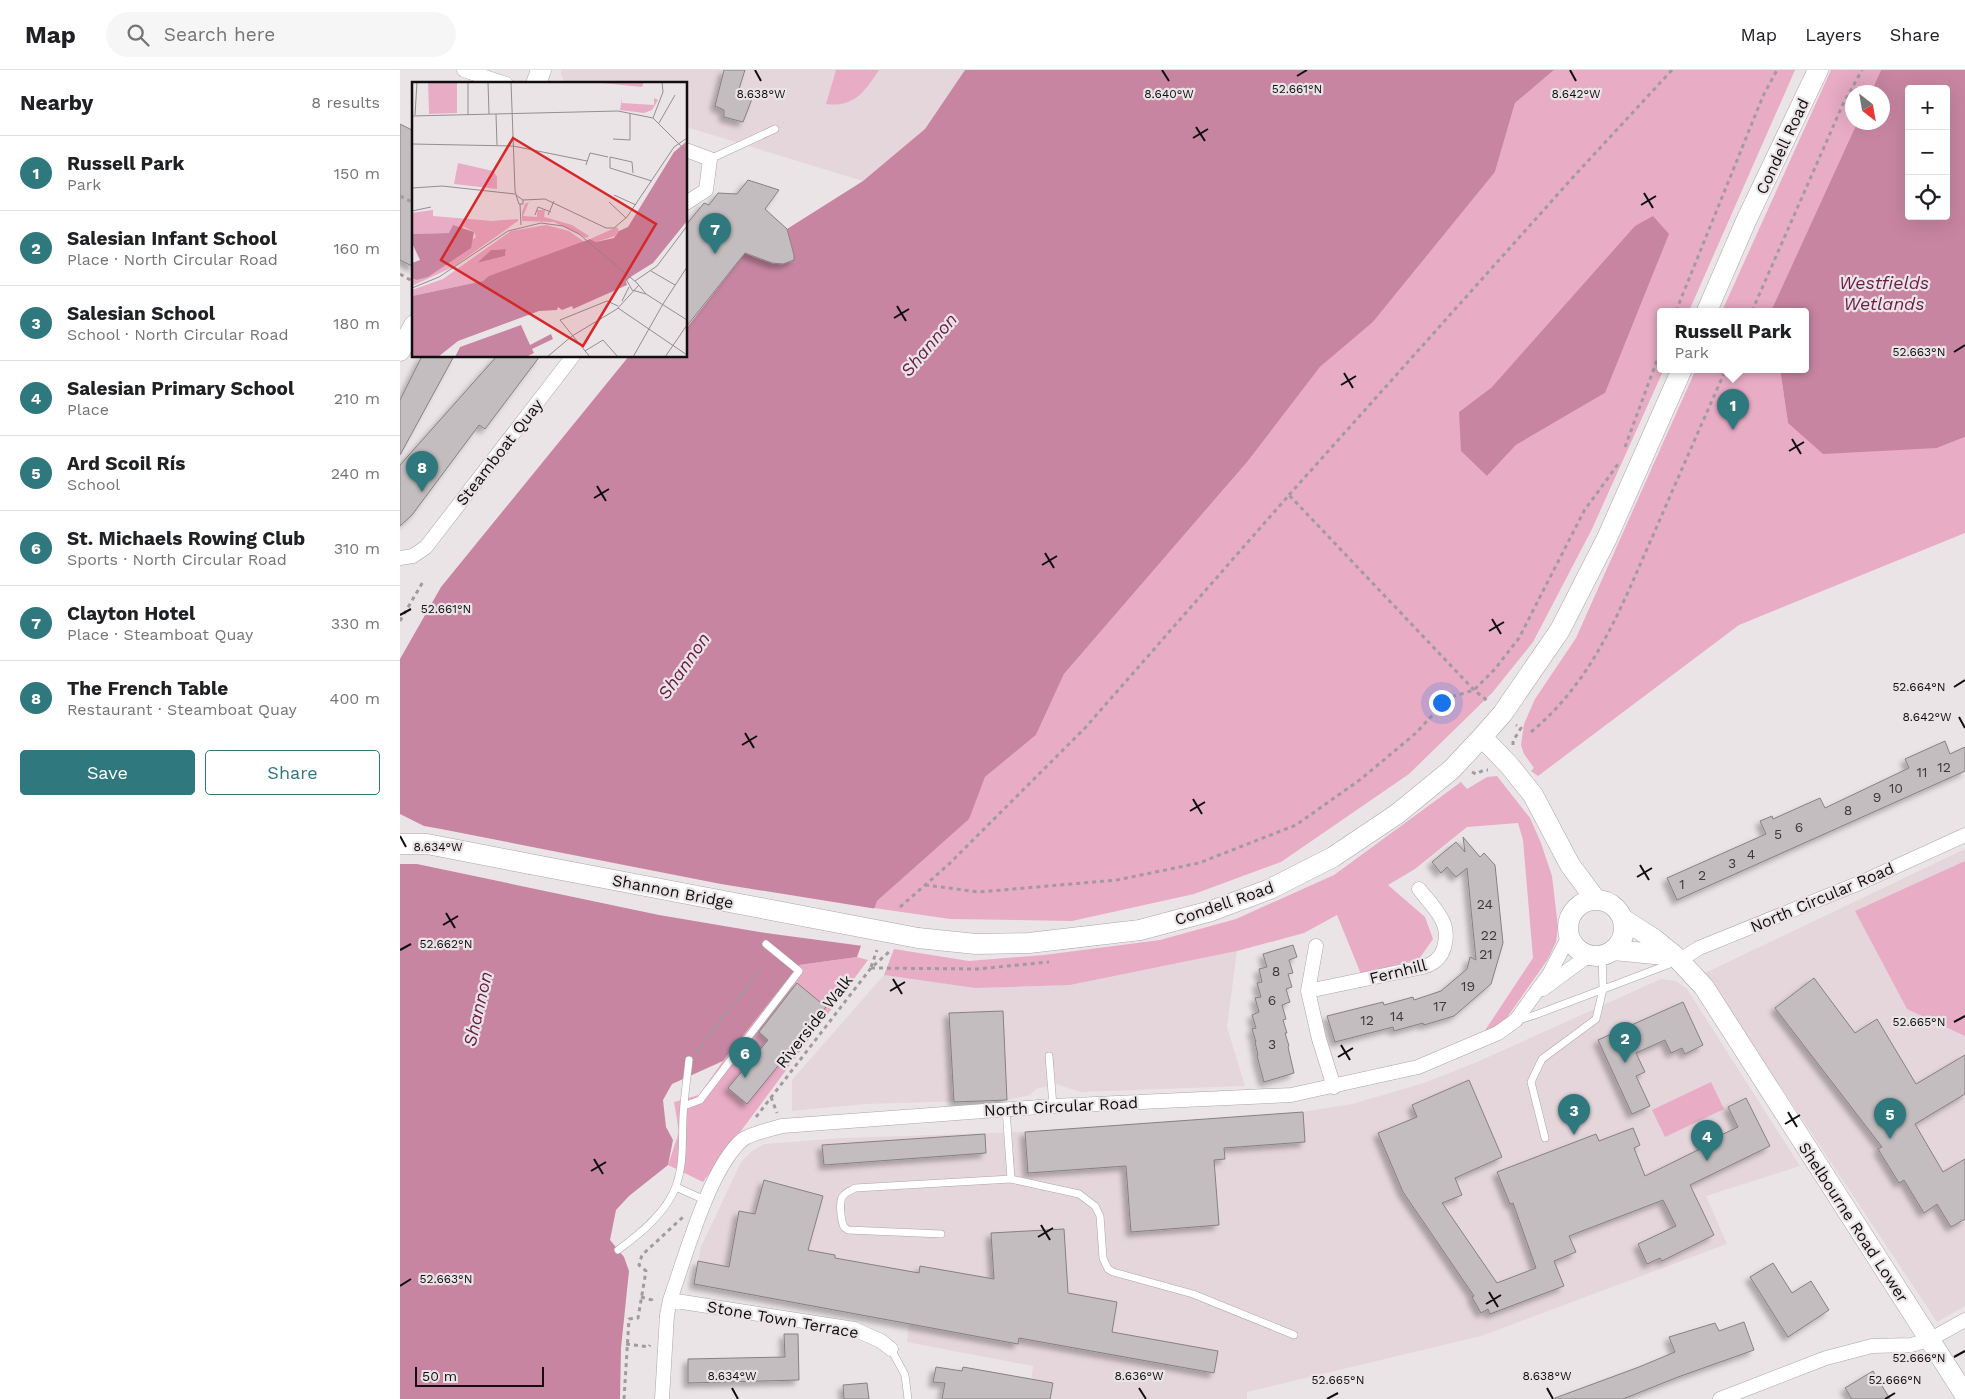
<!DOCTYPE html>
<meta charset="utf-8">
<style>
:root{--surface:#fff;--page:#f6f6f6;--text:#202124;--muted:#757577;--line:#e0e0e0;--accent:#2f787e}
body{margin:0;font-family:"Work Sans",sans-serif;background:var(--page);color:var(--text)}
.controls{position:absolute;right:15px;top:15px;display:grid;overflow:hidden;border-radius:5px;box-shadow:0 5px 20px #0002}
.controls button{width:45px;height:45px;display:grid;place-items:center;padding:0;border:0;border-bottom:1px solid var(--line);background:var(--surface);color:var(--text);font:25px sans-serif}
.compass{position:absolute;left:1445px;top:15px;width:45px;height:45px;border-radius:50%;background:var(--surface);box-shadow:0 5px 20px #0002;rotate:149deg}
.scale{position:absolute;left:15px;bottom:12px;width:129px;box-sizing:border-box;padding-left:5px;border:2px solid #100e0f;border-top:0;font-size:14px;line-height:18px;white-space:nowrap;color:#100e0f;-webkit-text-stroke:4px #ebe4e7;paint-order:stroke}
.you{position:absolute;left:1041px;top:632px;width:18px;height:18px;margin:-12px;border:4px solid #fff;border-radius:50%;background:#1a73e8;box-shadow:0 0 0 8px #1a73e833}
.badge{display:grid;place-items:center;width:32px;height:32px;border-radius:50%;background:var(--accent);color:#fff;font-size:16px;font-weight:700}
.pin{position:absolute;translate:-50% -41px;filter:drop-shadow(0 1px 2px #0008)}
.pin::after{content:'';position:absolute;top:26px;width:18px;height:15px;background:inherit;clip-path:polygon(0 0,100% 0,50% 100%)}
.popup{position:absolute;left:1257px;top:238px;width:152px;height:65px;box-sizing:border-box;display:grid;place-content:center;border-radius:5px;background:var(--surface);filter:drop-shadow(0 1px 4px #0005);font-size:16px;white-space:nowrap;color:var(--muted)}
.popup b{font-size:19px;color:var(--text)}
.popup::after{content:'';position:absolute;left:50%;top:100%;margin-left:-10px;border:10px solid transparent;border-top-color:var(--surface)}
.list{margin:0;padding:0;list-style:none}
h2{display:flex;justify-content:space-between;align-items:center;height:65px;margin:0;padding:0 20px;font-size:21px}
h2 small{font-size:16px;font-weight:400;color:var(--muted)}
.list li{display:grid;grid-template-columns:32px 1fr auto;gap:15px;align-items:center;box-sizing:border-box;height:75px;padding:0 20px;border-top:1px solid var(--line)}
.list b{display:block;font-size:19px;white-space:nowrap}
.list p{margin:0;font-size:16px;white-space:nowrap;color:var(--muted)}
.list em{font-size:16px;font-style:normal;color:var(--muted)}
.actions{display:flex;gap:10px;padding:15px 20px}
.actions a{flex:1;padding:11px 0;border:1px solid var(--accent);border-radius:5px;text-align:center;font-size:18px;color:var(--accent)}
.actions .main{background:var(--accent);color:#fff}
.icon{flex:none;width:28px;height:28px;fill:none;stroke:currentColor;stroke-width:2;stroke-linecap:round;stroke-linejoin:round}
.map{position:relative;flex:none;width:1565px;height:1329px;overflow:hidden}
header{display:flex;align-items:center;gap:30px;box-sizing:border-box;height:70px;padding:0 25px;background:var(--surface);border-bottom:1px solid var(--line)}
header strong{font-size:24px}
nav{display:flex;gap:28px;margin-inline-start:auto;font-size:18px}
.search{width:350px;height:45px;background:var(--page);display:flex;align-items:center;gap:12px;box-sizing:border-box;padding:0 18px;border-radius:28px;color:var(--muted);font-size:19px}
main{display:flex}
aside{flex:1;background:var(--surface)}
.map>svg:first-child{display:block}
.built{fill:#e5d6db}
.green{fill:#e8acc5;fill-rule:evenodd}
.water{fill:#c785a1;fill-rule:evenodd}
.pier{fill:#ebe4e7}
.building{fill:#c3bdbf;stroke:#878183;filter:url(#shadow)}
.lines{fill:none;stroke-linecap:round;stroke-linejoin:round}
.service-casing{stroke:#aba5a7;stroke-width:8}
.minor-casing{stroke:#aba5a7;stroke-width:15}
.secondary-casing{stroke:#aba5a7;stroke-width:21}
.path{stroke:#a19b9e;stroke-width:3;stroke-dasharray:4 4;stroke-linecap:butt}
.service{stroke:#fff;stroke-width:7}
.minor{stroke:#fff;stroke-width:14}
.secondary{stroke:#fff;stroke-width:20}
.secondary-bridge-casing{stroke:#aba5a7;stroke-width:21;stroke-linecap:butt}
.secondary-bridge{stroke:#fff;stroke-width:20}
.ticks{fill:none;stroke:#100e0f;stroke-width:2}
.labels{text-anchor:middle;stroke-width:4.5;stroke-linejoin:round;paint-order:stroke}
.number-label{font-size:14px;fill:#3d3a3b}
.street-label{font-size:16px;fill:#100e0f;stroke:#ebe4e7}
.water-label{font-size:18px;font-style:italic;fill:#681b43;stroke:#ebe4e7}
.inset-road{fill:none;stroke:#938e91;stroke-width:1}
.view{fill:#d62828;fill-opacity:0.15;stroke:#d62828;stroke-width:2.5}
.inset-edge{fill:none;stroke:#100e0f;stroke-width:2.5}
.ticks-label{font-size:12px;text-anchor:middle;fill:#100e0f;stroke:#ebe4e7;stroke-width:4.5;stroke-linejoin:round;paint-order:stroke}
</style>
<header>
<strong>Map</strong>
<div class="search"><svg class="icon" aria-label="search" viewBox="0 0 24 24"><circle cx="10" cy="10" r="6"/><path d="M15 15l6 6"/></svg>Search here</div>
<nav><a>Map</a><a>Layers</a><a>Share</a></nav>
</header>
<main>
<aside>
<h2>Nearby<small>8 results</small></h2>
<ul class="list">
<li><span class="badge">1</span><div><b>Russell Park</b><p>Park</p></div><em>150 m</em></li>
<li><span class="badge">2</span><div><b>Salesian Infant School</b><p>Place · North Circular Road</p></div><em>160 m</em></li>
<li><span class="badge">3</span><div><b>Salesian School</b><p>School · North Circular Road</p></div><em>180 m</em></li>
<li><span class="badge">4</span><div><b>Salesian Primary School</b><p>Place</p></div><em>210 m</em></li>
<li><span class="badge">5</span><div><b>Ard Scoil Rís</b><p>School</p></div><em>240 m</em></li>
<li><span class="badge">6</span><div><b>St. Michaels Rowing Club</b><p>Sports · North Circular Road</p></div><em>310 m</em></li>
<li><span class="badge">7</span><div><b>Clayton Hotel</b><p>Place · Steamboat Quay</p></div><em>330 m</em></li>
<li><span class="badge">8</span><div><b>The French Table</b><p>Restaurant · Steamboat Quay</p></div><em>400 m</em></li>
</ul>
<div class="actions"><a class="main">Save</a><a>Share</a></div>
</aside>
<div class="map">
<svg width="1565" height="1329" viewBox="0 0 1565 1329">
<defs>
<filter id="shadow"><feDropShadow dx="-4.5" dy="4.5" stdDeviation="2.5" flood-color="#0004"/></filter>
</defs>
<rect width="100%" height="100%" fill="#ebe4e7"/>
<path class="built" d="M161 0H565L525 59 463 111 286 57V14H165L161 5Z
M1565 779V1236L1537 1252 1305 903Z
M837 881 827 957 845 1016 681 1022 656 1014 636 1019 630 1025 607 1030 465 1034 392 1041V1010L484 905 575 918 670 915Z
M1261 909 1276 911 1287 919 1400 1096 1306 1126 1327 1174 1081 1266 847 1322V1329H631L630 1321 633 1296 507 1272 509 1254 294 1214 301 1177 341 1092 352 1081 365 1074 442 1068 625 1062 903 1042 952 1034 1024 1013 1077 992Z"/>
<path class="green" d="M436 0H479C465 21 454 38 426 34Z
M1154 0H1395L1289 241H1260V299H1264L1192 459 1133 572 1092 623 1009 704 881 792 794 824 672 851 550 849 474 838 477 831 568 749 585 707 636 665 664 604 848 391 920 297 973 252 1095 102 1115 33ZM1092 317 1205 323 1116 375 1087 406 1059 342Z
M1431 0H1481L1471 22H1452V52L1457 53 1371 241H1322Z
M1296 299H1380L1388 353 1537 378 1565 367V463L1339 555 1138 706 1131 701 1134 698 1124 684 1121 675 1124 654 1135 629 1176 568Z
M1097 706 1130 748 1141 773 1152 806 1158 857 1156 872 1148 889 1099 959 1080 968 1133 888 1123 770 1118 753 1067 757 1015 799 988 815 1025 847 1033 869 1019 889 961 904 937 845 904 863 837 881 670 915 575 918 484 905 494 879 569 891 644 885 760 870 836 849 934 805 1061 712 1067 719 1087 707Z
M1565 791V966L1507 939 1455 841Z
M457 887 468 890 303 1112 268 1095 279 1062 274 1032 299 1025 323 991 399 895Z
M1311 1012 1324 1039 1265 1067 1252 1040Z"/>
<path class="water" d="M565 0H1154L1115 33 1095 102 973 252 920 297 848 391 664 604 636 665 585 707 569 749 477 831 457 887 399 895 323 991 272 1014 263 1030 266 1057 273 1070 268 1095 229 1126 216 1140 210 1170 224 1187 229 1201 221 1278 220 1329H0V589L41 517 229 286H286V259L345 183C359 189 376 197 392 191L394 185 387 159 463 111 525 59Z
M1481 0H1565V367L1537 378 1423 384 1388 353 1380 299H1406V241H1371L1457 53 1482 52V22H1471ZM1509 19H1546V146H1509Z
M1253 146 1269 164 1205 323 1116 375 1087 406 1061 381 1059 342 1092 317 1235 156Z"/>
<path class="pier" d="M0 744 24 756 41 759 321 814 477 839 463 876 366 863 259 845 17 794H0Z"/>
<path class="building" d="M324 0H345L338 22 347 24 346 27 352 29 343 52 324 47V40L315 36Z
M0 54 14 61V197L0 190Z
M348 110 379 120 365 139 387 159 394 185V190L383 194 372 193 345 183 286 257V155L304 133 309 135 318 123 337 124Z
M22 286H54L0 385V330Z
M97 286H140L85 359 79 355 12 445 0 456V395Z
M1545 671 1550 684 1565 677V701L1277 830 1267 808 1366 764 1360 751 1372 746 1373 749 1420 728 1425 738 1509 698 1505 689Z
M1063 767 1080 787 1084 783 1095 795 1103 873 1091 914 1054 946 1024 955 1023 953 994 961 993 957 935 972 927 946 983 932 984 935 1013 927 1014 930 1041 921 1067 899 1070 887 1076 890 1067 798 1056 807 1047 797 1041 803 1032 792 1056 772 1065 782Z
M893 875 897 887 889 890 893 903 888 904 892 917 886 919 890 932 882 935 886 949 883 950 887 963H885L889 976 888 977 894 1003 864 1012 857 986 858 985 855 972H856L852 959 856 958 852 945 859 942 855 928 861 927 857 913 862 912 859 899 867 897 863 884Z
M1414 908 1455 963 1477 949 1516 1014 1565 985V1024L1515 1054 1543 1102 1565 1089V1149L1551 1157 1537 1134 1524 1143 1504 1110 1499 1113 1478 1079 1482 1077 1375 938Z
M397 913 426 937 347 1034 328 1018 368 970 359 962Z
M1283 932 1303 975 1285 984 1282 978 1271 983 1265 970 1236 983 1245 1002 1236 1006 1250 1036 1232 1044 1198 970Z
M603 941 607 1030 554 1032 549 943Z
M1069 1010 1102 1087 1055 1108 1062 1125 1042 1133 1097 1213 1136 1198 1113 1133 1110 1134 1097 1102 1196 1064 1199 1071 1233 1058 1240 1075 1234 1078 1245 1106 1302 1078V1073L1307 1068H1315L1338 1057 1328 1037 1346 1028 1370 1076 1290 1115 1314 1165 1262 1191 1260 1188 1247 1194 1238 1174 1276 1156 1263 1130 1169 1166 1176 1182 1154 1191 1164 1216 1090 1244 1088 1239 1081 1243 1072 1227 1074 1226 1003 1122 978 1063 1017 1047 1012 1035Z
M903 1042 905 1072 824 1078 825 1089 814 1090 819 1155 731 1162 726 1096 628 1103 625 1062Z
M585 1064 586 1083 424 1095 422 1075Z
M364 1110 423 1126 408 1180 435 1185V1188L519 1203 520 1196 594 1209 591 1163 664 1159 668 1223 717 1232 712 1262 818 1281 814 1303 619 1268 618 1274 294 1214 298 1191 329 1197 339 1141 355 1144Z
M1373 1193 1392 1223 1411 1211 1429 1240 1388 1267 1350 1207Z
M1344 1252 1354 1280 1278 1307 1223 1329H1155V1328L1239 1297 1275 1282 1269 1267 1315 1253 1319 1261Z
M384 1264H398L399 1310 288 1313V1289L385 1287Z
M536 1297 562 1301 563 1297 653 1313 650 1329H542L545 1313 533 1312Z
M1473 1301 1490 1329H1452L1445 1318Z
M467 1313 469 1329H444L443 1315Z"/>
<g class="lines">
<g class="service-casing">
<path id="service" d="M310 89 375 59
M1119 950 1135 945 1275 892
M649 986 653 1036
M284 1036 300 1030 399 901 366 874
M606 1039 611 1109
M1145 1068 1131 1012 1142 989 1196 949 1203 919 1202 885
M276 1117 305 1130
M541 1164 448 1160 444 1157C441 1150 438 1130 444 1125 446 1122 452 1120 455 1118L611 1109 679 1124 695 1136 700 1146 703 1188 708 1199 713 1202 793 1224 894 1265
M218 1180C240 1164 267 1142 276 1116 284 1094 282 1070 283 1047 284 1028 287 1009 289 990
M491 1279 505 1305 508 1329"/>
</g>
<g class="minor-casing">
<path id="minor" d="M64 0 106 14
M286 80 310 89 306 120 286 133
M0 488 13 486 26 477 173 286
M916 876 908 921 919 969 934 1017
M1280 890 1299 878 1462 812 1565 765
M1143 919 1189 885
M908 921 1023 897C1027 896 1031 894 1034 892 1047 883 1049 861 1041 848 1035 837 1026 828 1019 819
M270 1230 454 1259 481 1271 491 1279
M262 1329 267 1245 270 1230C285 1188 309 1099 342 1070 349 1064 372 1059 382 1056L653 1036 891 1025 1018 997 1098 963 1116 950 1150 903 1169 866
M1320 1329 1426 1288 1472 1276 1511 1275 1529 1270 1565 1250"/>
</g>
<g class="secondary-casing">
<path id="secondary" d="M136 14 141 0
M1307 241 1346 151 1418 0
M0 281 14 255
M1082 667 1109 695 1133 725 1170 795 1196 830
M0 774H27L130 794
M1168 858a28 28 0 1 1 56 0a28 28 0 1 1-56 0Z
M1223 849 1254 869 1275 886 1304 917 1565 1325
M518 868 576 874 629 873 740 860 811 841 870 819 933 787 997 744 1051 700 1082 667 1103 643 1160 560 1207 468 1282 299
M1214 880 1275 886"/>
</g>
<path class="path" d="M0 126 14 133
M0 204 14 212
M1276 241 1363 26 1377 0
M1352 241 1443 34 1462 0
M1225 377 1260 282
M889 425 1175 105 1272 0
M0 551 24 510
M1131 662C1195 609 1221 537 1254 463 1278 408 1302 353 1326 299
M1113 675V671L1121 658 1116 655
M1072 702 1076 704 1084 700H1088
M525 815 579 822 717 810 799 793 896 755 961 709 1016 663 1048 628 1074 620 1095 599 1119 568 1184 441 1218 394
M500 837 548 795 685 658 889 425 1074 620 1089 632
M471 897 477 880
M471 898 577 899 649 892
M296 982 358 903
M371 1027 377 1043
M356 1047 471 898 490 881
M241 1227 252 1230 253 1234
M226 1274 249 1277 250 1275
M224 1329 229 1249 238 1248 246 1201 239 1195 242 1185 283 1147"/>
<use href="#service" class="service"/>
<use href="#minor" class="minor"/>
<use href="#secondary" class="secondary"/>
<g class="secondary-bridge-casing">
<path id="secondary-bridge" d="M130 794 518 868"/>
</g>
<use href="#secondary-bridge" class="secondary-bridge"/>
</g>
<path class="ticks" d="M355 0 361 11M762 0 769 11M1170 0 1176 11M897 6 907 0M796 57 805 71M793 68 808 59M1244 123 1253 138M1241 135 1256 126M497 236 506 251M494 248 509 239M1554 282 1565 275M944 303 953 318M941 315 956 306M1392 369 1401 384M1389 381 1404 372M197 416 206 431M194 428 209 419M645 483 654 498M642 495 657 486M0 545 11 539M1092 549 1101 564M1089 561 1104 552M1554 617 1565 610M1559 647 1565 658M345 663 354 678M342 675 357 666M793 729 802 744M790 741 805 732M0 766 6 777M1240 795 1249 810M1237 807 1252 798M46 843 55 858M43 855 58 846M0 880 11 874M493 909 502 924M490 921 505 912M1554 952 1565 946M941 975 950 990M938 987 953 978M1388 1042 1397 1057M1385 1054 1400 1045M194 1089 203 1104M191 1101 206 1092M641 1155 650 1170M638 1167 653 1158M0 1216 11 1209M1089 1222 1098 1237M1086 1234 1101 1225M1554 1287 1565 1281M332 1318 338 1329M739 1318 746 1329M1147 1318 1153 1329M927 1329 938 1323M1485 1329 1495 1323"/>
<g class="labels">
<g class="number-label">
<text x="1544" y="702">12</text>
<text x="1522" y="707">11</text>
<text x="1496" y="723">10</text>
<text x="1477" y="732">9</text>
<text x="1448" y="745">8</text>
<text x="1399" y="762">6</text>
<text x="1378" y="769">5</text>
<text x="1351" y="789">4</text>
<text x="1332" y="798">3</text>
<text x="1302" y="810">2</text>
<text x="1282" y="819">1</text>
<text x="1085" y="839">24</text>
<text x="1089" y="870">22</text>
<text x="1086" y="889">21</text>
<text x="876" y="906">8</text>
<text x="1068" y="921">19</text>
<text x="872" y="935">6</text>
<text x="1040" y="941">17</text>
<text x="997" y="951">14</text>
<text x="967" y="955">12</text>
<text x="872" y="979">3</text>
</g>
<g class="street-label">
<text transform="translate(1382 76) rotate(-65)" y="6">Condell Road</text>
<text transform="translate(99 382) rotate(-52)" y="6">Steamboat Quay</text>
<text transform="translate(273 821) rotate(11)" y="6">Shannon Bridge</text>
<text transform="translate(1422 827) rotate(-23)" y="6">North Circular Road</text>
<text transform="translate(824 833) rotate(-19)" y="6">Condell Road</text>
<text transform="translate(998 901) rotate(-14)" y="6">Fernhill</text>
<text transform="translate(414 951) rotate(-52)" y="6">Riverside Walk</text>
<text transform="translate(661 1036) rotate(-3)" y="6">North Circular Road</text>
<text transform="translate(1454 1152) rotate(57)" y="6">Shelbourne Road Lower</text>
<text transform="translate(383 1249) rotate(10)" y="6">Stone Town Terrace</text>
</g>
<g class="water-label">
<text x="1484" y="219">Westfields<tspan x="1484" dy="21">Wetlands</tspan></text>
<text transform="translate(529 275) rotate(-50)" y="6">Shannon</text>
<text transform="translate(284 596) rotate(-55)" y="6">Shannon</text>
<text transform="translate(78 939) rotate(-77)" y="6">Shannon</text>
</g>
</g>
<g transform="translate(12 12)">
<rect width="275" height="275" fill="#ebe4e7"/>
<path d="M16 0H45V31L17 32ZM181 0H232L230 5ZM210 16V21L242 23V16L246 18 240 28 232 31 208 28ZM46 81 81 89 85 95V107L42 102ZM126 116 117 120 111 134 125 135V128H133L132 135 160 143 177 154 174 156 142 140 110 139V130L113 122ZM21 128V134L80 139 106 137V139L41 185 0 204V196L4 198 64 155 62 150 52 145 38 151 0 152V131ZM134 143 157 149 174 161 96 187 71 199 0 214V208L31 197 99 149ZM94 167 93 174 65 181 79 168ZM205 145 207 149 203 154 184 160 178 157Z" fill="#e8acc5" fill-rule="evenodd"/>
<path d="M275 59V139L241 181 220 194 214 199 215 203 161 227 160 224 150 228 146 225 145 228 127 229 46 259 26 275H0V214L71 199 77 194 178 157 184 160 202 156 207 149 216 145 262 70ZM41 143 62 150 59 166 16 195 4 198 0 196V181L8 178 0 161V152L37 151ZM94 167 93 174 65 181 79 168ZM109 243 118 263 139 252 141 257 120 267 122 271 114 275H43L48 265Z" fill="#c785a1"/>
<path class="inset-road" d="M56 0V33M76 0 77 32M99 0 103 108 104 113 107 122H111V118L104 113M84 32 85 63M3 33 5 0M0 34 206 29 241 36 275 70M241 36 251 10 250 0M247 41 263 13M201 57 218 58V31M0 62 101 64 175 79M174 83 178 71 196 75M221 91 220 80 198 75V86L240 99M0 106 30 104 103 112M202 113 224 123M111 118 133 117 194 146H202L215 135 262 65 275 56M197 120 214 136M108 122 109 143M0 129 19 125M123 133 126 125 139 130M136 133 142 119M239 189 263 203M212 193 220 208 234 212 275 238M223 199 245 184 275 144M0 206 27 195 96 149 129 141 151 144 167 152 225 201 234 212M210 219 217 205M251 222 275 185M206 226 275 273M173 269 191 258 206 275M135 275 160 254 205 227 227 203M178 275 148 238 195 219 206 224M221 275 251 222M253 275 275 243"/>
<path class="view" d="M101 56 244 142 171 264 29 178Z"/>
<rect width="275" height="275" class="inset-edge"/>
</g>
<g class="ticks-label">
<text x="897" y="23">52.661°N</text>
<text x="361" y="28">8.638°W</text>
<text x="769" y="28">8.640°W</text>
<text x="1176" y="28">8.642°W</text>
<text x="1519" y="286">52.663°N</text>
<text x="46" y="543">52.661°N</text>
<text x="1519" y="621">52.664°N</text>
<text x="1527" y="651">8.642°W</text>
<text x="38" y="781">8.634°W</text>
<text x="46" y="878">52.662°N</text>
<text x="1519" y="956">52.665°N</text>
<text x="46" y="1213">52.663°N</text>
<text x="1519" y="1292">52.666°N</text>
<text x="332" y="1310">8.634°W</text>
<text x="739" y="1310">8.636°W</text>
<text x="1147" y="1310">8.638°W</text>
<text x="938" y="1314">52.665°N</text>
<text x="1495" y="1314">52.666°N</text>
</g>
</svg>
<div class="controls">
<button>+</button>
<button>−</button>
<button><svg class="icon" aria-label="locate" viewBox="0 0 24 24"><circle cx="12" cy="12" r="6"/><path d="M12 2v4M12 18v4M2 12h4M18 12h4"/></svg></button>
</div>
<svg class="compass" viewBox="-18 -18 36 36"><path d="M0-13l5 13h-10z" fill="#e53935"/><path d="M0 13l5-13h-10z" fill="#757577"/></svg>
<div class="scale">50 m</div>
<div class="you"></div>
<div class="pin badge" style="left:1333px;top:360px">1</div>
<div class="popup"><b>Russell Park</b>Park</div>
<div class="pin badge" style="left:1225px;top:993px">2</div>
<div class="pin badge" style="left:1174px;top:1065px">3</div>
<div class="pin badge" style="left:1307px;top:1091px">4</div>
<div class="pin badge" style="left:1490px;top:1069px">5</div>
<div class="pin badge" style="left:345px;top:1008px">6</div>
<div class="pin badge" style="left:315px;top:184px">7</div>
<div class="pin badge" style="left:22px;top:422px">8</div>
</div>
</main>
